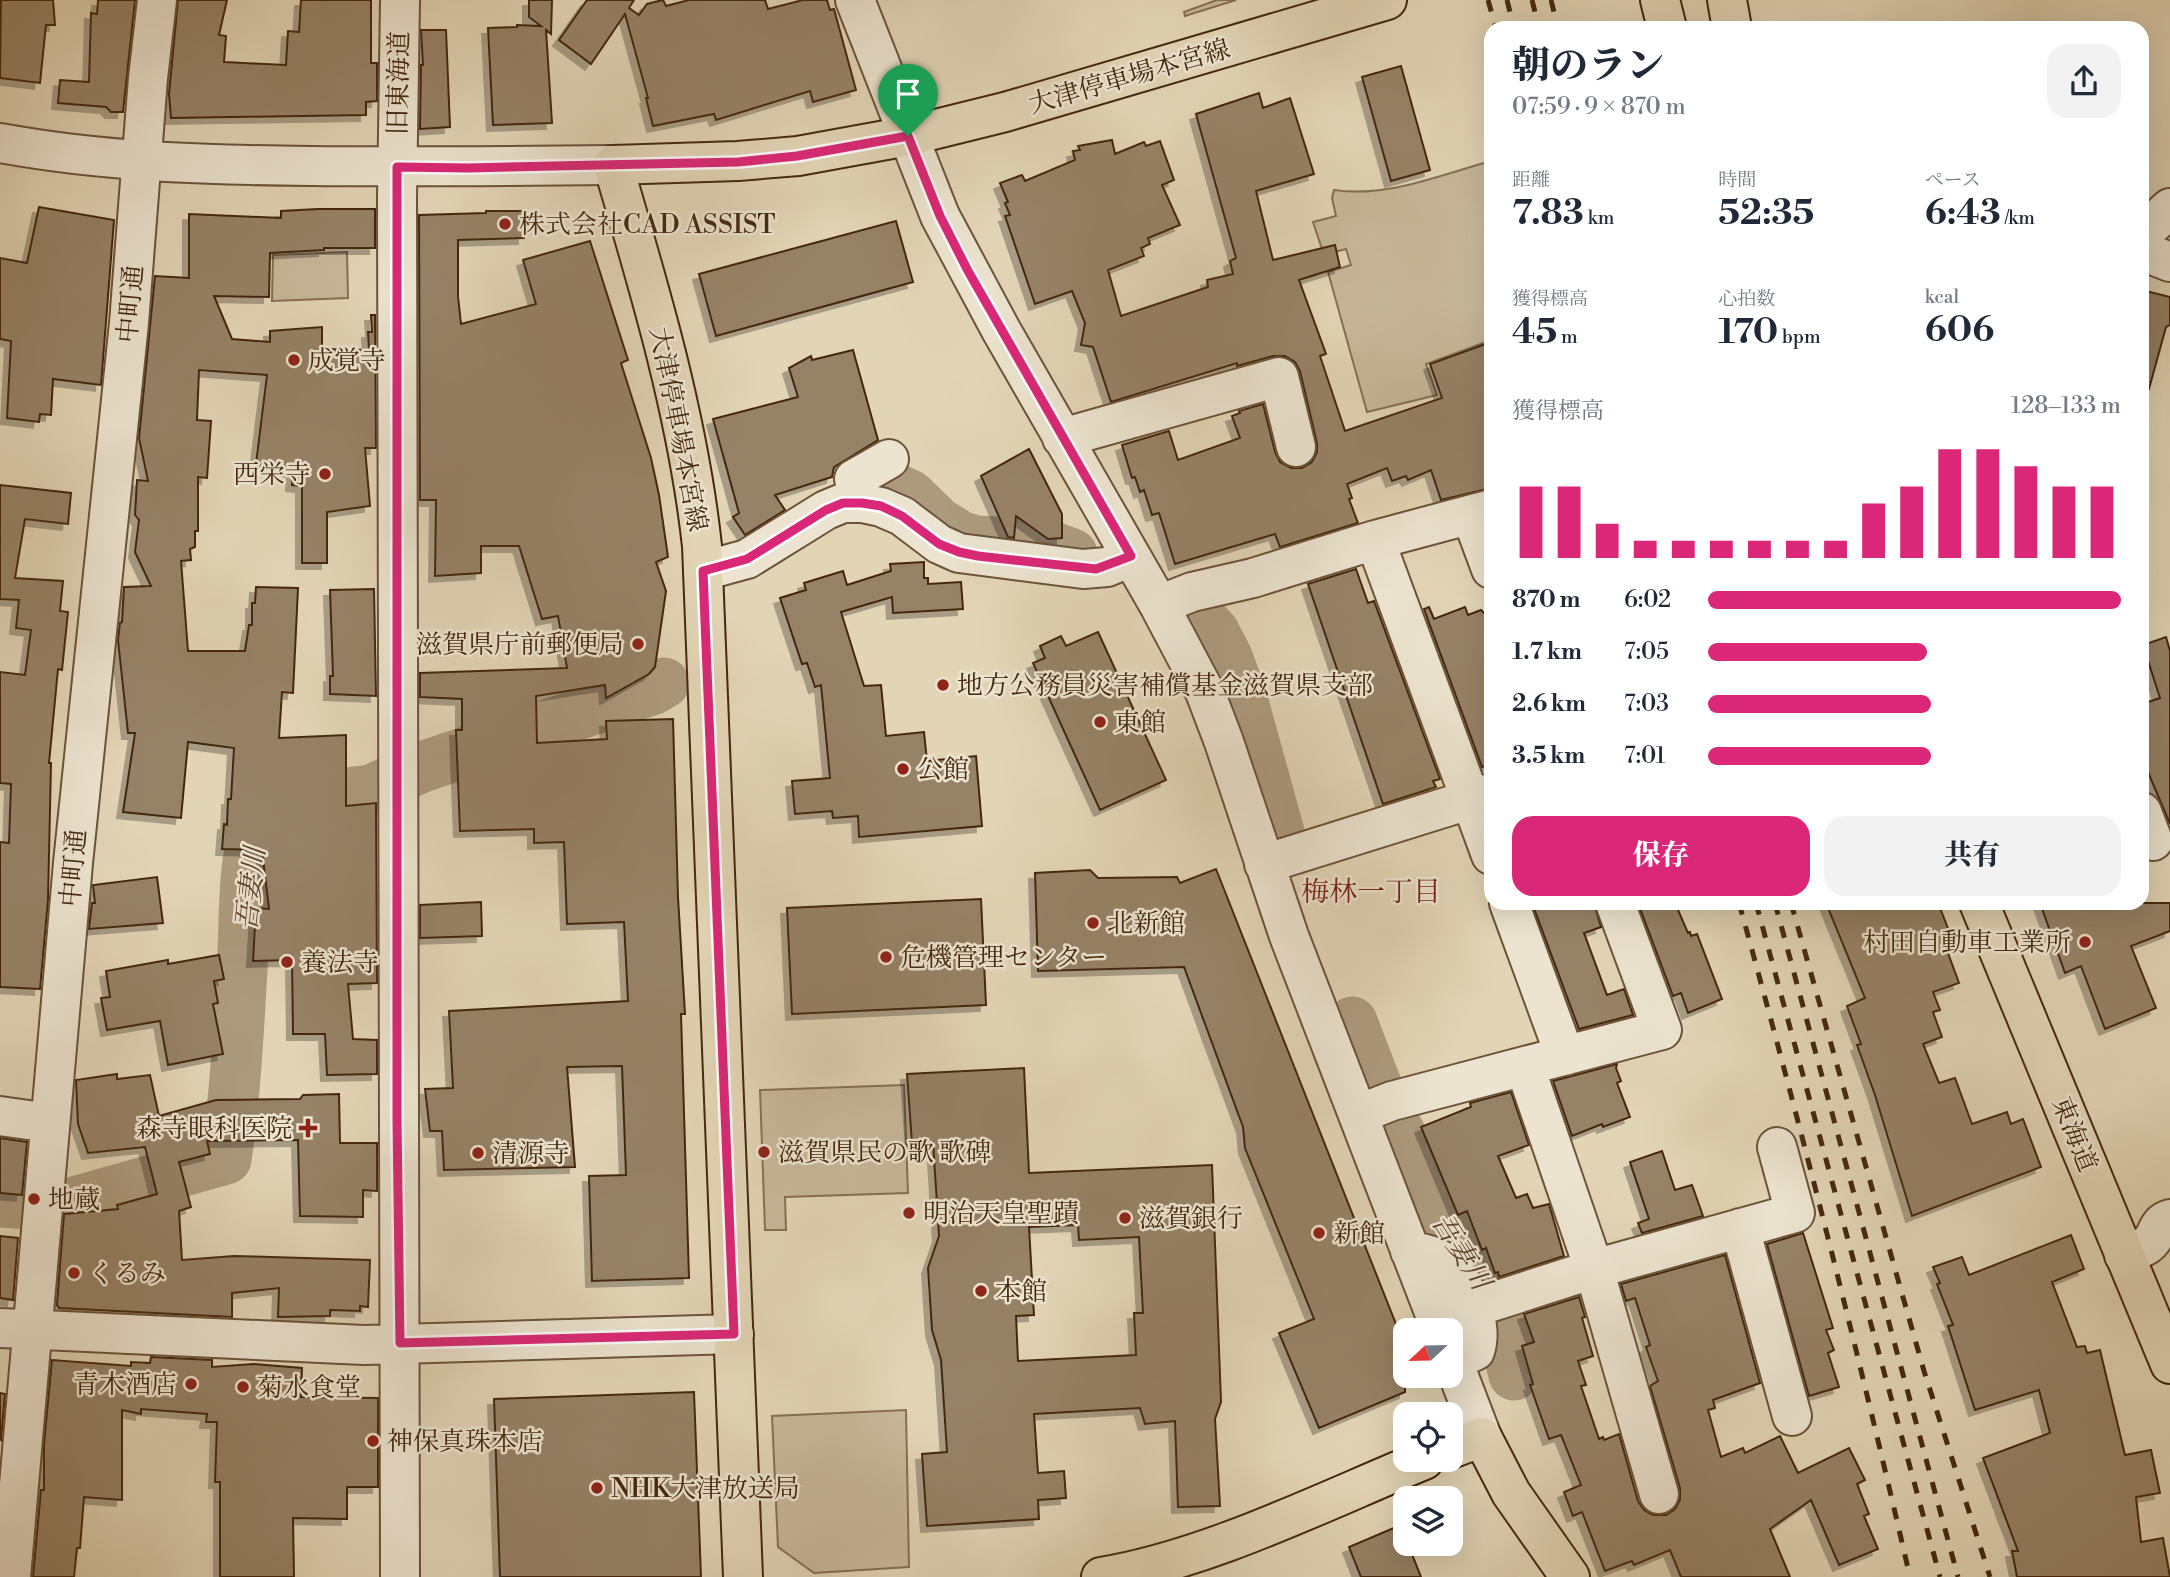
<!DOCTYPE html>
<html lang="ja">
<meta charset="utf-8">
<style>
:root{--surface:#fff;--page:#f2f2f3;--text:#1f2937;--muted:#747a83;--accent:#db2777}
body{margin:0;font-family:"Libre Bodoni","Noto Serif JP",serif;background:var(--page);color:var(--text);height:100vh;display:flex;flex-direction:column;font-size:26px;white-space:nowrap}
*{box-sizing:border-box;margin:0}
p{font-size:23px;color:var(--muted)}
.icon{flex:none;width:38px;height:38px;fill:none;stroke:currentColor;stroke-width:2;stroke-linecap:round;stroke-linejoin:round}
.map{position:relative;flex:1;overflow:hidden}
.side{position:absolute;left:1484px;top:21px;width:665px;height:889px;display:flex;flex-direction:column;background:var(--surface);border-radius:21px;box-shadow:0 7px 28px #0002}
.side>*{flex:none}
.needle{width:46px;rotate:248deg}
.fabs{position:absolute;left:1393px;top:1318px;display:grid;gap:14px}
.fabs a{display:grid;place-items:center;width:70px;height:70px;border-radius:14px;background:var(--surface);box-shadow:0 7px 28px #0002;font-size:35px}
.pin{position:absolute;display:grid;place-items:center;width:60px;height:60px;color:#fff;margin:-72px -30px;border-radius:50% 50% 50% 0;rotate:-45deg;box-shadow:0 0 7px #0007}
.pin .icon{rotate:45deg}
.round{display:grid;place-items:center;flex:none;width:74px;height:74px;border-radius:21px;background:var(--page)}
.summary{display:flex;align-items:center;justify-content:space-between;height:119px;padding:0 28px}
h1{font-size:38px;font-weight:800;line-height:52px}
.figures{display:grid;grid-template-columns:repeat(3,1fr);gap:10px;height:119px;padding:7px 28px}
.figures div{display:grid;align-content:center}
.figures b{font-size:35px;font-weight:800}
.figures small{font-size:19px;font-weight:400}
.figures p{font-size:19px}
.chart{height:196px;padding:14px 28px}
.chart p{display:flex;justify-content:space-between}
.chart svg{width:100%;height:126px;margin-top:7px;stroke:var(--accent);stroke-width:6}
.action{display:flex;gap:14px;margin-top:auto;padding:14px 28px}
.action a{flex:1;height:80px;border-radius:21px;background:var(--accent);color:#fff;font-size:28px;font-weight:800;line-height:80px;text-align:center}
.action a+a{background:var(--page);color:var(--text)}
ul{padding:0 28px;list-style:none;font-size:23px}
li{display:grid;grid-template-columns:112px 84px 1fr;align-items:center;height:52px}
li i{height:18px;border-radius:9px;background:var(--accent)}
.map>svg:first-child{display:block}
.green{fill:#c7b89a;stroke:#867054;stroke-width:2}
.lines{fill:none;stroke-linecap:round;stroke-linejoin:round}
.river{stroke:#ac9a7d;stroke-width:51}
.building{fill:#968266;stroke:#44280f;stroke-width:2;fill-rule:evenodd;filter:url(#shadow)}
.minor-casing{stroke:#6c5339;stroke-width:42}
.major-casing{stroke:#44280f;stroke-width:42}
.highway-casing{stroke:#44280f;stroke-width:42}
.minor{stroke:#ece4d0;stroke-width:38}
.major{stroke:#e2d5b6;stroke-width:38}
.highway{stroke:#e2d5b6;stroke-width:38}
.rail{stroke:#44280f;stroke-width:5;stroke-dasharray:12 12;stroke-linecap:butt}
.route-casing{stroke:#fff;stroke-width:14}
.route{stroke:#db2777;stroke-width:9}
.poi-dot{fill:#8f2418;stroke:#ece4d0;stroke-width:2.5}
.labels{text-anchor:middle;stroke-width:5;stroke-linejoin:round;paint-order:stroke}
.street-label{font-size:26px;fill:#44280f;stroke:#ece4d0}
.poi-label{font-size:26px;fill:#44280f;stroke:#ece4d0;text-anchor:start}
.water-label{font-size:28px;font-style:italic;fill:#5e442a;stroke:#ece4d0}
.neighbourhood-label{font-size:28px;fill:#7a1f14;stroke:#ece4d0}
</style>
<div class="map">
<svg width="2170" height="1577" viewBox="0 0 2170 1577">
<defs>
<filter id="shadow"><feDropShadow dx="-6" dy="6" stdDeviation="0" flood-color="#0004"/></filter>
</defs>
<rect width="100%" height="100%" fill="#e2d5b6"/>
<filter id="stains"><feTurbulence type="fractalNoise" baseFrequency=".00286" numOctaves="4"/><feColorMatrix values="0 0 0 0 .2 0 0 0 0 .09 0 0 0 0 .02 0 0 0 .5 -.17"/></filter>
<radialGradient id="worn" r=".72"><stop offset=".6" stop-color="#630" stop-opacity="0"/><stop offset="1" stop-color="#630" stop-opacity=".3"/></radialGradient>
<path class="green" d="M1217 0H1236L1185 16 1184 12Z
M1491 161V340L1426 364 1437 395 1367 412 1328 272 1351 265 1346 249 1324 255 1313 222 1336 216 1332 198 1334 190C1387 198 1440 175 1491 161Z
M347 252 348 298 272 301 273 255Z
M904 1085 908 1193 785 1197 786 1230H765L760 1090Z
M906 1410 909 1567 814 1573 778 1547 772 1416Z"/>
<g class="lines">
<path class="river" d="M874 488H895L910 495 939 523 960 536 976 541 1045 544 1072 554
M1196 613 1214 632 1227 657 1241 695 1282 843
M1352 1022 1380 1095
M1399 1131 1433 1204 1487 1282 1500 1314 1514 1375
M0 1202 60 1206 226 1159C236 1090 239 1021 243 952 245 905 243 854 261 810L283 800 371 790 422 767 654 689 664 683"/>
</g>
<path class="building" d="M1 0H53L55 25H46L40 83 0 78Z
M98 0H135L123 112H111L106 107 58 103 60 80 89 82 91 13 97 14Z
M178 0H227L219 35 226 36 224 62 286 65 288 31 299 32 301 0H371V63H377V101L366 102V115L171 118 169 94Z
M529 0H552L551 34 546 30 552 123 493 125 488 28 517 27V25L541 26 529 17Z
M587 0H634L629 8 639 15 647 4 663 0 666 6 689 0H765L768 9 803 0H827L830 10 834 9 856 90 813 102 810 91 716 120 714 114 653 126 646 98H648L625 14 591 64 559 40Z
M421 30H446L450 127 420 129 421 65H423Z
M1401 66 1430 170 1391 181 1362 77Z
M1259 93 1263 108 1290 98 1314 174 1256 191 1273 260 1335 245 1340 267 1299 280 1326 354 1320 356 1345 431 1442 398 1430 364 1491 342V488L1441 500 1431 470 1408 480 1406 476 1392 481 1387 468 1347 484 1352 498 1349 499 1358 523 1280 547 1275 534 1175 564 1159 513 1152 515 1144 490 1140 492 1135 477 1132 478 1122 445 1169 431 1178 460 1240 438 1232 416 1240 413 1239 411 1263 404 1275 452 1280 462 1291 468H1302L1312 462 1317 452V443L1300 371 1295 362 1285 356H1273L1237 366V363L1111 402 1093 347 1081 345 1085 323 1072 291 1035 304 1005 216 1010 215 1005 203 1008 202 1000 183 1022 175 1025 181 1075 160 1073 151 1080 150 1078 146 1112 140 1115 154 1144 142 1146 146 1160 141 1174 180 1162 185 1180 225 1148 238 1150 244 1141 248 1144 256 1108 270 1121 316 1208 287 1207 280 1233 274 1230 261 1236 258 1196 114Z
M39 207 114 220 101 385 53 379 51 415 40 414 39 422 7 418 11 341 0 339V258L27 263Z
M318 209H375V248H324V250L270 253 269 297 214 296 232 339 270 342V331L322 327V349L369 350 368 332H372L371 315H375L376 448H365L370 506 327 512V563H302V486L292 485 293 471 256 464 267 375 199 370 197 420 211 421 207 478 198 477V531H195V547L190 549 191 560 181 561 188 651H245L249 625H252V603H255L256 587 298 588 293 693 282 692 279 738 346 735V806L376 803 377 983 348 984 353 1039 377 1040V1074L327 1075 325 1034H293L292 960 253 961 256 908 269 909 262 850 222 849 224 824 227 825 228 799H231L234 748 188 742 181 818 123 812 135 733H128L118 640 120 623 122 622 124 587 151 586 135 552 139 520 135 515 137 480 148 481 139 438 155 276 189 278V214L281 218V211Z
M486 211H523L524 238 458 240V296L461 324 536 304 523 260 590 241 628 360 621 363 651 458 659 495 668 557 656 562 666 591 655 667 649 674 606 698 605 685 536 696 537 743 607 739 606 721 673 719 678 897 685 1014H681L689 1278 592 1281 589 1176 626 1175 622 1066 567 1067 575 1167 444 1170 442 1131H430L425 1089 453 1088 449 1011 628 1001 624 922 567 924 564 842 534 843V829L460 831 456 730H462V699L420 697V673L567 668 558 616 542 619 519 546H481V573L435 576 436 500H420L419 215 486 213Z
M896 221 913 282 716 336 699 274Z
M2142 290 2170 297V325L2166 327 2149 389 2142 388Z
M853 350 878 440 834 467 832 477 775 495 785 510 745 535 733 517 739 513 713 419 798 397 789 368 811 356 812 360Z
M1029 449 1062 514V538L1048 539 1016 516 1014 538 1008 537 981 476Z
M0 485 71 493 68 524 25 519 15 578 63 581 60 611 68 612 62 670 58 669 49 763H51L48 900 40 989 0 987V842L9 843 11 784 0 783V672L25 675 31 630 16 628 19 600 0 599Z
M924 562V578H928V584L961 582 963 609 893 613 892 597 841 612 864 686 881 685 886 736 924 732 927 761 976 756 982 826 859 837 858 816 833 818 832 811 795 814 792 781 830 778 821 685 815 687 807 663 802 664 780 598 806 590 804 583 843 571 847 585 891 571 890 564Z
M1356 569 1368 603 1374 601 1440 779 1433 781 1436 787 1383 804 1308 584Z
M374 589 376 696 330 694V676H333L330 590Z
M1429 607 1434 619 1465 607 1468 615 1481 610 1484 613 1491 610V764L1482 767 1424 609Z
M1098 632 1166 780 1100 810 1033 663 1045 658 1040 646 1061 636 1066 646Z
M2166 637 2170 651V824L2142 758V744L2148 742 2142 724V704L2160 698 2143 645Z
M1216 869 1405 1347V1392L1319 1428 1279 1333 1314 1319 1245 1148 1243 1127 1184 967 1038 971 1035 873 1090 870 1098 878 1177 877 1180 883Z
M157 877 163 923 89 929 92 903H95L93 885Z
M981 899 986 1005 792 1014 787 908Z
M481 902 482 936 420 938V905Z
M1532 903H1594L1601 927 1584 933 1607 995 1624 989 1633 1015 1579 1029Z
M1638 903H1675L1688 933 1690 932 1691 936 1697 934 1722 999 1688 1013 1681 993 1673 996Z
M1826 903H1938L1949 931 1941 934 1959 983 1933 992 1940 1010 1933 1012 1942 1037 1923 1044 1939 1083 1955 1078 1972 1124 2007 1112 2011 1124 2023 1119 2041 1167 1912 1216 1875 1095 1857 1045 1861 1044 1847 1006 1865 998Z
M2040 903H2170V931L2131 946 2156 1008 2105 1029 2081 966 2065 973Z
M219 955 224 979 214 981 218 1003 213 1004 223 1054 168 1065 160 1021 107 1030 101 998 110 997 106 971 168 960V964Z
M1617 1064 1616 1068 1621 1081 1617 1083 1630 1117 1603 1127 1602 1124 1572 1136 1553 1081Z
M1024 1068 1029 1173 1212 1165 1221 1402 1215 1419 1220 1506 1178 1507 1175 1421 1145 1424 1140 1408 1034 1414 1038 1473 1064 1471 1066 1498 1038 1500 1039 1519 927 1526 922 1454 947 1452 941 1360 932 1330 928 1268 939 1236 933 1142 912 1143 907 1074ZM1078 1225 1079 1240 1139 1237 1143 1313H1134L1136 1355 1018 1361 1016 1316 1034 1315 1029 1227Z
M117 1074V1079L150 1075 159 1116 216 1100 300 1099 303 1095 339 1094 340 1143H377V1191L363 1190V1217L300 1216 298 1140 207 1141 210 1154 179 1162 191 1207 179 1211 182 1260 234 1256 370 1260 368 1307 360 1306V1311L330 1310V1316L278 1317 279 1288 232 1293V1317L59 1308 57 1305 64 1214 118 1209 117 1205 157 1194 145 1147 88 1153 78 1124 76 1080Z
M1511 1092 1529 1145 1498 1156 1516 1198 1527 1194 1533 1208 1549 1204 1564 1256 1499 1277 1498 1272 1495 1273 1486 1248 1482 1250 1467 1211 1458 1215 1421 1127 1471 1107 1470 1103Z
M0 1138 27 1142 22 1195 0 1193Z
M1662 1151 1675 1190 1692 1185 1703 1216 1642 1233 1638 1223 1649 1219 1630 1162Z
M1803 1233 1833 1328 1826 1330 1834 1350 1828 1353 1839 1387 1809 1396 1767 1244Z
M2071 1235 2084 1269 2052 1282 2077 1347 2085 1346 2087 1353 2100 1350 2125 1455 2151 1450 2160 1493 2136 1497 2141 1542 2163 1538 2170 1577H2017L2012 1551H2018L1983 1458 2050 1433 2039 1390 1975 1410 1948 1326 1953 1325 1937 1284 1940 1283 1933 1267 1962 1257 1969 1275Z
M0 1236 18 1238 13 1300 0 1298Z
M1725 1255 1760 1383 1713 1400 1715 1408 1708 1410 1721 1457 1743 1448 1745 1453 1780 1436 1798 1473 1849 1448 1865 1480 1857 1484 1869 1514 1864 1516 1878 1549 1839 1565 1811 1500 1770 1529 1790 1577H1681L1670 1550 1634 1565 1632 1561 1605 1571 1582 1512 1573 1516 1564 1492 1581 1485 1561 1435 1549 1439 1530 1385 1533 1384 1522 1346 1534 1342 1524 1314 1579 1297 1585 1317 1582 1318 1593 1356 1578 1361 1586 1385 1581 1386 1599 1439 1603 1437 1604 1440 1619 1434 1638 1501 1644 1510 1653 1515H1666L1675 1509 1680 1500V1488L1650 1386 1658 1381 1646 1347 1650 1345 1635 1298 1626 1301 1621 1284Z
M151 1357 212 1360V1367L254 1364 302 1368 301 1397 378 1398V1487H347V1519L293 1518 294 1577H220V1482H215L217 1422H206L207 1414 141 1409V1414L122 1410V1500L84 1497 80 1548H77L74 1577H33L41 1490H44V1444L52 1360 131 1366V1362L150 1363Z
M694 1392 701 1577H500L494 1399Z
M0 1393 5 1394 1 1440 0 1439Z
M1401 1525 1405 1544H1408L1421 1577H1361L1349 1547Z"/>
<g class="lines">
<defs>
<path id="minor" d="M400 0 397 199 400 1577
M855 0 940 216 1001 330 1159 605 1205 692 1224 742 1289 936 1441 1330
M0 143C103 162 207 165 311 166 412 167 513 166 613 165
M2142 234 2170 208
M2142 251 2170 262
M1062 438 1279 377 1296 447
M862 503 854 479 889 459
M1471 515 1491 569
M1375 540 1491 855
M703 571 747 559 826 510 843 503H862L881 507 902 516 939 544 959 553 1083 569 1107 567 1131 557
M1159 605 1192 592 1253 578 1375 540 1491 509
M2142 812 2153 841
M1264 864 1491 793
M1509 903 1565 1056
M1525 1067 1594 1269 1659 1494
M1359 1114 1392 1101 1662 1030 1615 903
M0 1116 50 1123
M1740 1228 1792 1416
M1410 1251C1452 1256 1457 1272 1473 1308L1594 1269 1795 1213 1777 1147
M2124 1255C2132 1251 2141 1249 2147 1245 2159 1237 2155 1223 2170 1219
M0 1328 364 1345 734 1334
M1451 1356 1482 1437
M1453 1361 1475 1351C1480 1336 1477 1323 1473 1308
M11 1577 73 863 129 323 148 78 157 0"/>
<path id="major" d="M1660 0 1667 28
M1451 1449 1482 1437 1511 1493 1570 1577
M743 1577 702 546C688 417 650 290 613 165L738 161 798 156 908 136 1005 112 1387 0
M1101 1577C1209 1559 1322 1502 1424 1460"/>
<path id="highway" d="M1727 0 1732 28
M1979 903 2170 1364"/>
</defs>
<use href="#minor" class="minor-casing"/>
<use href="#major" class="major-casing"/>
<use href="#highway" class="highway-casing"/>
<use href="#minor" class="minor"/>
<use href="#major" class="major"/>
<use href="#highway" class="highway"/>
<path class="rail" d="M1488 0 1496 28
M1507 0 1514 28
M1532 0 1539 28
M1551 0 1558 28
M1739 903C1801 1126 1858 1351 1910 1577
M1756 903 1940 1577
M1775 903 1958 1577
M1791 903 1924 1371 1990 1577"/>
</g>
<g class="lines">
<defs>
<path id="route" d="M908 136 940 216 968 271 1131 556 1096 569 978 556 959 552 939 544 902 516 881 506 862 503H843L826 510 747 559 703 571 734 1334 400 1343 397 1120V167L468 168 738 162 797 156Z"/>
</defs>
<use href="#route" class="route-casing"/>
<use href="#route" class="route"/>
</g>
<g class="poi-dot">
<circle cx="505" cy="224" r="7"/>
<circle cx="294" cy="360" r="7"/>
<circle cx="325" cy="474" r="7"/>
<circle cx="638" cy="644" r="7"/>
<circle cx="943" cy="685" r="7"/>
<circle cx="1100" cy="722" r="7"/>
<circle cx="903" cy="769" r="7"/>
<circle cx="1093" cy="923" r="7"/>
<circle cx="2085" cy="942" r="7"/>
<circle cx="886" cy="957" r="7"/>
<circle cx="287" cy="962" r="7"/>
<path d="M304.5 1117.5h7v7h7v7h-7v7h-7v-7h-7v-7h7z"/>
<circle cx="764" cy="1152" r="7"/>
<circle cx="478" cy="1153" r="7"/>
<circle cx="34" cy="1199" r="7"/>
<circle cx="909" cy="1213" r="7"/>
<circle cx="1125" cy="1218" r="7"/>
<circle cx="1319" cy="1233" r="7"/>
<circle cx="74" cy="1273" r="7"/>
<circle cx="981" cy="1291" r="7"/>
<circle cx="191" cy="1384" r="7"/>
<circle cx="243" cy="1387" r="7"/>
<circle cx="373" cy="1441" r="7"/>
<circle cx="597" cy="1488" r="7"/>
</g>
<g class="labels">
<g class="street-label">
<text transform="translate(1129 76) rotate(-16)" y="9">大津停車場本宮線</text>
<text transform="translate(398 83) rotate(-89)" y="9">旧東海道</text>
<text transform="translate(130 304) rotate(-85)" y="9">中町通</text>
<text transform="translate(679 429) rotate(79)" y="9">大津停車場本宮線</text>
<text transform="translate(73 868) rotate(-85)" y="9">中町通</text>
<text transform="translate(2075 1134) rotate(68)" y="9">東海道</text>
</g>
<g class="poi-label">
<text x="519" y="233">株式会社CAD ASSIST</text>
<text x="308" y="369">成覚寺</text>
<text x="311" y="483" text-anchor="end">西栄寺</text>
<text x="624" y="653" text-anchor="end">滋賀県庁前郵便局</text>
<text x="957" y="694">地方公務員災害補償基金滋賀県支部</text>
<text x="1114" y="731">東館</text>
<text x="917" y="778">公館</text>
<text x="1107" y="932">北新館</text>
<text x="2071" y="951" text-anchor="end">村田自動車工業所</text>
<text x="900" y="966">危機管理センター</text>
<text x="301" y="971">養法寺</text>
<text x="292" y="1137" text-anchor="end">森寺眼科医院</text>
<text x="778" y="1161">滋賀県民の歌 歌碑</text>
<text x="492" y="1162">清源寺</text>
<text x="48" y="1208">地蔵</text>
<text x="923" y="1222">明治天皇聖蹟</text>
<text x="1139" y="1227">滋賀銀行</text>
<text x="1333" y="1242">新館</text>
<text x="88" y="1282">くるみ</text>
<text x="995" y="1300">本館</text>
<text x="177" y="1393" text-anchor="end">青木酒店</text>
<text x="257" y="1396">菊水食堂</text>
<text x="387" y="1450">神保真珠本店</text>
<text x="611" y="1497">NHK大津放送局</text>
</g>
<g class="water-label">
<text transform="translate(250 889) rotate(-84)" y="10">吾妻川</text>
<text transform="translate(1462 1251) rotate(58)" y="10">吾妻川</text>
</g>
<g class="neighbourhood-label">
<text x="1371" y="901">梅林一丁目</text>
</g>
</g>
<rect width="100%" height="100%" filter="url(#stains)"/>
<rect width="100%" height="100%" fill="url(#worn)"/>
</svg>
<div class="fabs">
<a><svg class="needle" viewBox="-14 -14 28 28"><path d="M0-13l5 13h-10z" fill="#e53935"/><path d="M0 13l5-13h-10z" fill="#747a83"/></svg></a>
<a><svg class="icon" aria-label="locate" viewBox="0 0 24 24"><circle cx="12" cy="12" r="6"/><path d="M12 2v4M12 18v4M2 12h4M18 12h4"/></svg></a>
<a><svg class="icon" aria-label="layers" viewBox="0 0 24 24"><path d="M12 4l9 5-9 5-9-5zM3 14l9 5 9-5"/></svg></a>
</div>
<div class="pin" style="left:908px;top:136px;background:#1e9e55"><svg class="icon" aria-label="arrive" viewBox="0 0 24 24"><path d="M6 21V4h12l-3 4 3 4H6"/></svg></div>
<section class="side">
<div class="summary"><div><h1>朝のラン</h1><p>07:59 · 9 × 870 m</p></div><a class="round"><svg class="icon" aria-label="share" viewBox="0 0 24 24"><path d="M12 15V3M7 8l5-5 5 5M5 13v7h14v-7"/></svg></a></div>
<div class="figures">
<div><p>距離</p><b>7.83<small> km</small></b></div>
<div><p>時間</p><b>52:35</b></div>
<div><p>ペース</p><b>6:43<small> /km</small></b></div>
</div>
<div class="figures">
<div><p>獲得標高</p><b>45<small> m</small></b></div>
<div><p>心拍数</p><b>170<small> bpm</small></b></div>
<div><p>kcal</p><b>606</b></div>
</div>
<div class="chart"><p><span>獲得標高</span>128–133 m</p>
<svg viewBox="0 0 160 44" preserveAspectRatio="none"><path d="M5 44V19M15 44V19M25 44V32M35 44V38M45 44V38M55 44V38M65 44V38M75 44V38M85 44V38M95 44V25M105 44V19M115 44V6M125 44V6M135 44V12M145 44V19M155 44V19"/></svg>
</div>
<ul>
<li><b>870 m</b>6:02<i style="width:100%"></i></li>
<li><b>1.7 km</b>7:05<i style="width:53%"></i></li>
<li><b>2.6 km</b>7:03<i style="width:54%"></i></li>
<li><b>3.5 km</b>7:01<i style="width:54%"></i></li>
</ul>
<div class="action"><a>保存</a><a>共有</a></div>
</section>
</div>
